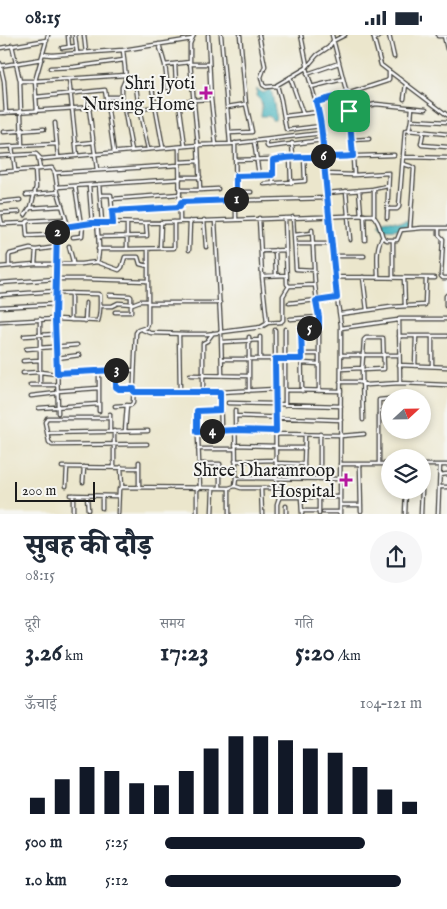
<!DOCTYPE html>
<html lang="hi">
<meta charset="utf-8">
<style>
:root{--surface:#fff;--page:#f6f6f7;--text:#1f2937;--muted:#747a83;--accent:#111827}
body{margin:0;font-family:"IM FELL English","Noto Serif Devanagari",serif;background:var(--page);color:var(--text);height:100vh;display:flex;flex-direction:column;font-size:19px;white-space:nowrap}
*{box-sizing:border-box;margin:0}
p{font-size:16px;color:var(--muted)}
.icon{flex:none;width:28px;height:28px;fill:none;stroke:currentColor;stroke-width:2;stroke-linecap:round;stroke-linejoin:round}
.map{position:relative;height:479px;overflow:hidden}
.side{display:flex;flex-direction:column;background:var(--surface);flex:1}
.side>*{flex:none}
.needle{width:32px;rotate:68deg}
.buttons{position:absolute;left:381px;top:354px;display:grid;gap:10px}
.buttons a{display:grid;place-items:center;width:50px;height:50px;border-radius:50%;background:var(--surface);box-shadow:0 2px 8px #0003;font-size:25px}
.scale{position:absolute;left:15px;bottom:12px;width:80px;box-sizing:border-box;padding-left:5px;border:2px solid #1c1c1c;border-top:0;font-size:14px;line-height:18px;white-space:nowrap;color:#1c1c1c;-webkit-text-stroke:4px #f6f6f2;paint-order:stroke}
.pin{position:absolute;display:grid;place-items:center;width:42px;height:42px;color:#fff;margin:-21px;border-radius:10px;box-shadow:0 2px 8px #0006}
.km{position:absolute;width:25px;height:25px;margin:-12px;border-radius:50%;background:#222;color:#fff;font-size:14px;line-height:25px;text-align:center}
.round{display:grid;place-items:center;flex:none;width:52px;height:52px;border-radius:26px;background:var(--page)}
.summary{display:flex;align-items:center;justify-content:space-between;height:85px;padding:0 25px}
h1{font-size:28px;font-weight:800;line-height:38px}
.metrics{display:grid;grid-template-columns:repeat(3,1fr);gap:8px;height:85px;padding:5px 25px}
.metrics div{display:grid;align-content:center}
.metrics b{font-size:25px;font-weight:800}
.metrics small{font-size:14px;font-weight:400}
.metrics p{font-size:14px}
.chart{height:140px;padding:10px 25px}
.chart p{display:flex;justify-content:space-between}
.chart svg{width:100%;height:90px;margin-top:5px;stroke:var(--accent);stroke-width:6}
ul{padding:0 25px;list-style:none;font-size:16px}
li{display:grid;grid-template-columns:80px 60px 1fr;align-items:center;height:38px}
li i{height:12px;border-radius:6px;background:var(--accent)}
.status{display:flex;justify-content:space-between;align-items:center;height:35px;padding:0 25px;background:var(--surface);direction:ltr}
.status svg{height:14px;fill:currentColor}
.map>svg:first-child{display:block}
.water{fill:#43b3bd;stroke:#30686c}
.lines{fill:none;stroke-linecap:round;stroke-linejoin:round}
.street-casing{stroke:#3b3a36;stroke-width:5}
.street{stroke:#fff;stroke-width:2.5}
.route-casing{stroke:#fff;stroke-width:10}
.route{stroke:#1a73e8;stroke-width:6}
.poi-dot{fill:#b5179e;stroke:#f6f6f2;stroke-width:2}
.labels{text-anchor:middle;stroke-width:4;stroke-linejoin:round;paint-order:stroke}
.poi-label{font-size:18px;fill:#1c1c1c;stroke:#f6f6f2;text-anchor:end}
</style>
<div class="status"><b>08:15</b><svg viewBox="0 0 49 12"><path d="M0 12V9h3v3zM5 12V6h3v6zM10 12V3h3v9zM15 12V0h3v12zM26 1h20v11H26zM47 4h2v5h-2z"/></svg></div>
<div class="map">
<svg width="447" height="479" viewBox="0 0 447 479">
<rect width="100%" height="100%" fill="#f6f6f2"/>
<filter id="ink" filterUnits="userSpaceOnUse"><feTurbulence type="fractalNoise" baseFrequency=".02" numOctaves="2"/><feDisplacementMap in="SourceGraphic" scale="10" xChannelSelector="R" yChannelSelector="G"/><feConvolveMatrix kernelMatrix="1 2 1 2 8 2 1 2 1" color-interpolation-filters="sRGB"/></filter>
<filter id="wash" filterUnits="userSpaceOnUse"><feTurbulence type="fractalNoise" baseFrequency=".0096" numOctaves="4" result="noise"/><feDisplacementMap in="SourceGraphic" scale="20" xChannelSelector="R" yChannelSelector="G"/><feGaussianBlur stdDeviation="1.12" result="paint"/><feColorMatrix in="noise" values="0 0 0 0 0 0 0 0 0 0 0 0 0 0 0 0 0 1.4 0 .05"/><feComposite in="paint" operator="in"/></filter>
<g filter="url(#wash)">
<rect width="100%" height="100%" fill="#ebe6cc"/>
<path class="water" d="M257 54 263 58 271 54 276 80 275 85H272L269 81H261L262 73 261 66 256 61Z
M387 185 401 187 409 185 410 188 409 190C401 195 392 195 383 194L380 191V187Z"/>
</g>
<g filter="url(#ink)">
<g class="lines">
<defs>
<path id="street" d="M68 0 69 12
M75 0 77 18
M84 0 86 18
M208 0 211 64 216 110
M221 0 230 108
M259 0 265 31 261 42 263 50 266 52 277 51
M301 0 307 30
M332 0 347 59 352 105 354 140
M373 0 381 30 447 80
M389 0 394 22
M438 1H447
M444 1 447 14
M375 4 381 0
M159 9 165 30 168 53
M12 10 20 46 22 111
M0 13 47 5
M62 13 76 11
M123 15 126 43 122 52V62L132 116
M43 19 52 20 123 15 192 4
M0 28 4 46 6 78
M191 29H209
M165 30 190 27
M0 31 42 24
M50 33 74 32 124 25
M306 33 277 50 281 65 286 94 288 95 321 91
M307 39 339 28
M290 42 303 79
M69 44 77 121
M135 44 139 74 148 114
M20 46H35L48 0
M151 48 163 113
M176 48 192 47
M168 49 176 48 175 29
M311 52 343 44
M36 62 105 55 114 117
M107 62H122
M404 64 406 49
M179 67 185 111
M316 67 347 59 387 46 389 44V36
M156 70 194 65 211 64
M227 72 246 69
M89 73 97 135
M349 75 376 69 426 74
M37 76 35 46 126 40
M125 76 156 72
M0 78 108 71
M285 81 319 77
M411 85 447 87
M55 88 58 122
M409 96 411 85 412 73
M3 97 44 94
M229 98 252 97 246 69 240 0
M423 98 421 109 422 110 447 112
M266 105 267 111 268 112 323 105
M352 105 369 104
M254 106 259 140
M235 108 236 184
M292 108 293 122
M76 109 94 107
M12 111 15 135
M0 112 57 109
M179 113 180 186
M0 121 36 119 41 124 198 110 230 109 322 98
M38 122 40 134
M290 122 291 148
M404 122 447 123
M235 125 273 124V149
M273 125 290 122H324L394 120
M179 127 199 126
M403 129 410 131 414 133 410 194
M0 137 52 133 55 138 58 157 68 191
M55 138 179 130
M325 139 354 140 389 138 387 183
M235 141 273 139
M180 142H200
M99 149 102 187
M264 149 305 146 304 122
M89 150 92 188
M75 151 81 190
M57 152 180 144
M373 154 388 151
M180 155H199L200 154 198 110 190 27V9L192 4 194 0
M200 155 218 154
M359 155 361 180
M346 156 350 205
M236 157H251
M327 158 374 154V180
M26 160 58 157
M100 160H111L113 187
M112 164 180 159
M0 167 20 165
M181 167 328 163
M31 172 36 152 35 134
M387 174H397L399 172 405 96 407 95 447 99
M112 176 181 172
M0 178 19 177
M0 180 2 189 26 188
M25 180 29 174 30 173 62 171
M364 180 365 205
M293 182 296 234 314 235
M259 183 262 241 267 288 281 287 283 285V261L289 251
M285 183 287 249 289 251 315 250
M204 185 206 212
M215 186 221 298 222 341
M127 188V214L174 213V187
M439 193V200L443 204 441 241 443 243H447
M312 195 315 250 319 282V356
M294 200 312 198
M73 202 82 201 83 189
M98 202 147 201 146 188
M57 203H52L50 200 27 201 26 188 28 186 66 184
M393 205V243
M295 209H332
M69 211C70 218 73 223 73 229
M160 213 161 187
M98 214H127
M189 215 190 186
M275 215 276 240
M261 216 286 215
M333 221H364
M97 227 119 235 122 232 125 222H138L140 229 148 231
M35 229 36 215 57 212
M9 231V221L10 219 30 214 36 215
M0 232 35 229H81L97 227C101 216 98 200 97 187
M262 241 287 240
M335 242 435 243
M363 242 367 275
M378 242C378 231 375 210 383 202
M404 243 405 271
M0 248 56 244H85L148 246
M0 260 56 256
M109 260 130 261 131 262V277H115
M148 268H220
M289 268 337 263
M100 271H112L118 268 132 269 140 266H148
M446 271V261L447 260
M0 272 56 269
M340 279 391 272 425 270 426 243
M40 284V350
M56 284 98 286C101 278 100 269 100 260L98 259 56 258
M290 284 319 282
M71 285V258
M85 286 86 268
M0 287 55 284
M301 290 302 356
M341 293 398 285
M285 294V370
M301 294 319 292
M143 295 151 298 187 299H207L261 292 268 288
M275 295 276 444 279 464
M179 299 180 357
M24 301 56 299
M399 301H447
M432 301V331
M260 302V324
M222 307 260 305
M26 314 77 310
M302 319H319
M341 320H399
M57 323 80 320
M222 324H302
M23 326 40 325
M302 328 319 329
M399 330 447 332
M415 331 416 301
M341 334 362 333
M116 335 117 353 134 354
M362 335 384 334 383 303H366L364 305 362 335 363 385
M23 338 40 337 57 339 99 336 134 335
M190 340 249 341
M340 347H359L367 350 400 348 447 350
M400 348 399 284H447
M30 350H57
M285 355 341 356
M58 356 99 353
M249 356V302
M134 357H220L275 354
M203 357V308L207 306 213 298
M220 357 221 392 222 395H276
M31 361 57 358
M228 368 276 369 341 371
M115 371 131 370 133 368 136 298 138 295 147 292 148 289V214
M39 373 99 369
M235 375 236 443
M99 376V336
M58 378 57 323 55 284 58 193 97 187 146 188 372 180C379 185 380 195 383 203L387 205H397L401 195 422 193H447
M110 379V396
M235 381 341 385
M110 383H47L45 387 49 407 52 410 147 409
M125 396 127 370
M197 397 222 395
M47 398 148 396
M276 399 341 400
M320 399V444
M341 401 364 399
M235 410 276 411
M276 413H305
M198 414H235
M235 426 276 425
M139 427V452
M276 428 304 429
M199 429H220V453
M340 429H390
M360 429 361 476
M379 429V365L389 364
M422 430H447
M62 432 139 433
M114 432V396
M121 432 122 452
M440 440 447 439
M305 444 304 429 305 399
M83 447 84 432
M66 451 67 432
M235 451 241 453H277
M422 452 424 430
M439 452H447
M200 453 197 377 199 376 220 375
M261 453 262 479
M70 460 118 461
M87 461 88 475
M102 461V473
M301 462 302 479
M319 462V479
M340 470H361
M286 471V479
M302 476H319
M323 477H339
M73 479V460
M118 479 119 454 122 452 229 453 235 451 236 443 340 444
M197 479V452
M212 479 213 453
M229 479V453
M277 479V469L279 463 281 462H340
M340 479 341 290 337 263 325 139 322 98 319 77 306 33 317 20 329 12 333 6 345 0
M405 479 406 455
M421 479 422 455
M438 479 440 430"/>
</defs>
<use href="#street" class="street-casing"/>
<use href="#street" class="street"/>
</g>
</g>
<g class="lines" filter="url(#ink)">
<defs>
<path id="route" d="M349 76 353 121C342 122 332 122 321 122 305 122 288 121 273 125V140L236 141V165L181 167 180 172 112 176 113 188H92L57 193 55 284 57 338 116 335V352L119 354H134V357H220V375L197 376V397L235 395 276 396 275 324H302L301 294 319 292V282L316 266 337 263 325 139C323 115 323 91 316 67L347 59 349 76"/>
</defs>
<use href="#route" class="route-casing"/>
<use href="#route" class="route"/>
</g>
<g class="poi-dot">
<path d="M203.5 50.5h5v5h5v5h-5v5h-5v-5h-5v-5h5z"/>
<path d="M343.5 437.5h5v5h5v5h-5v5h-5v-5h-5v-5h5z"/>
</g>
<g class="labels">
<g class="poi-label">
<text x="195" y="54">Shri Jyoti<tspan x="195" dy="21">Nursing Home</tspan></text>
<text x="335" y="441">Shree Dharamroop<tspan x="335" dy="21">Hospital</tspan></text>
</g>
</g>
</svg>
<div class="buttons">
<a><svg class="needle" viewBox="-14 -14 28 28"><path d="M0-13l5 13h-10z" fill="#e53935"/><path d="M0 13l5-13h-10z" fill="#747a83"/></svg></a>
<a><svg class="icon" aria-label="layers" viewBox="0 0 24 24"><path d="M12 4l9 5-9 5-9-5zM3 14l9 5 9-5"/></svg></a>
</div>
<div class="scale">200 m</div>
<div class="pin" style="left:349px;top:76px;background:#1e9e55"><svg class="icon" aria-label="arrive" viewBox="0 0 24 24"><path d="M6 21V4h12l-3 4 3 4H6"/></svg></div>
<b class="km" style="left:236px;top:164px">1</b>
<b class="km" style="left:57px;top:197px">2</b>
<b class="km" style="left:116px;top:335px">3</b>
<b class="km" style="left:212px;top:396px">4</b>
<b class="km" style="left:309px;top:293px">5</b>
<b class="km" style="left:323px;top:121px">6</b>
</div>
<section class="side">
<div class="summary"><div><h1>सुबह की दौड़</h1><p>08:15</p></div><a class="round"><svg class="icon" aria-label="share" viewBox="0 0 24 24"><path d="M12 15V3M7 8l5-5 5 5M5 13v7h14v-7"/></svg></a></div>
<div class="metrics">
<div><p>दूरी</p><b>3.26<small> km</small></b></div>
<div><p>समय</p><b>17:23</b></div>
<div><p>गति</p><b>5:20<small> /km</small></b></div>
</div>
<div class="chart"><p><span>ऊँचाई</span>104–121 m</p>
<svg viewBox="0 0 160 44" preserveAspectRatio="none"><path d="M5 44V36M15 44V27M25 44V21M35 44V23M45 44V29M55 44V30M65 44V23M75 44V12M85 44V6M95 44V6M105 44V8M115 44V12M125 44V14M135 44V21M145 44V32M155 44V38"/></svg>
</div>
<ul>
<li><b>500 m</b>5:25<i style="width:78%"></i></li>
<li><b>1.0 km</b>5:12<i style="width:92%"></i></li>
</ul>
</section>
